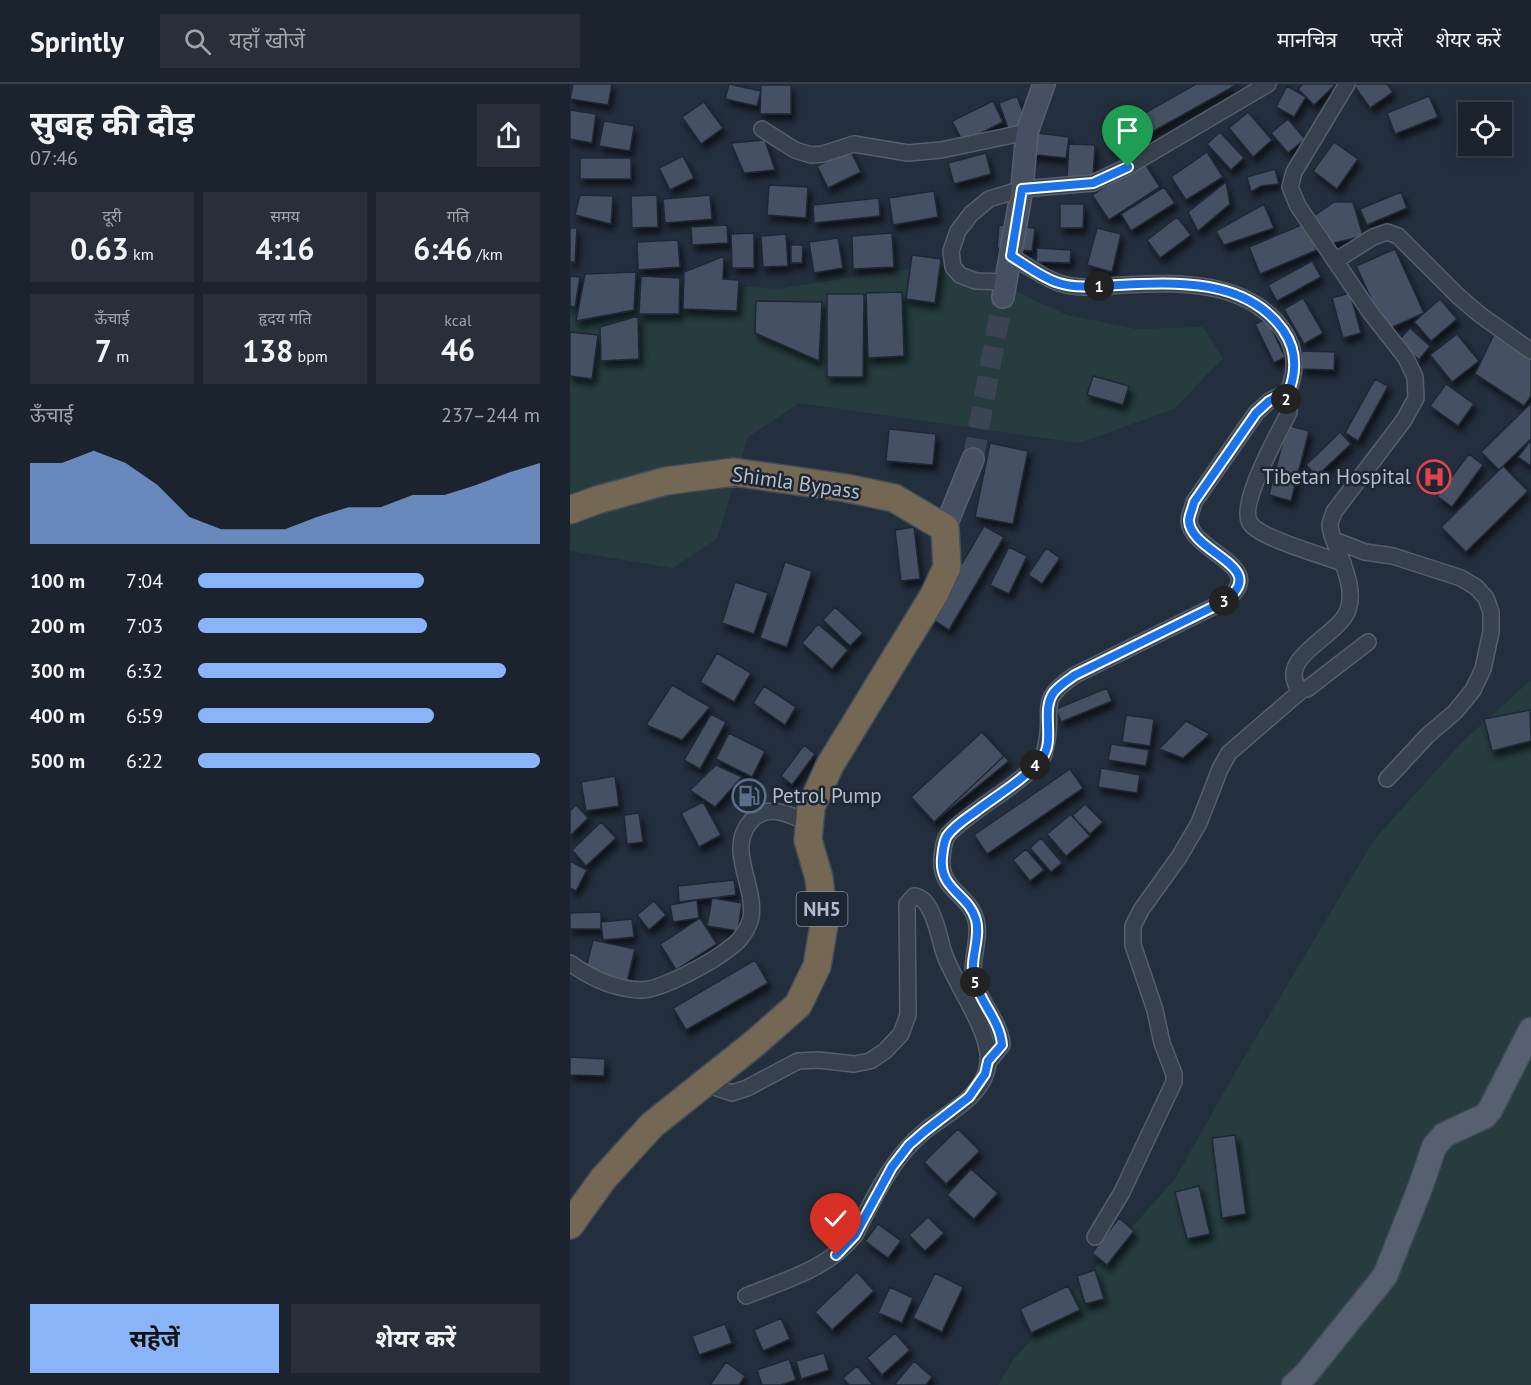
<!DOCTYPE html>
<html lang="hi">
<meta charset="utf-8">
<style>
:root{--surface:#1b232e;--page:#282f3a;--text:#f1f3f6;--muted:#a0a4aa;--line:#39404a;--accent:#8ab4f8}
body{margin:0;font-family:"PT Sans","Noto Sans Devanagari",sans-serif;background:var(--page);color:var(--text);height:100vh;display:flex;flex-direction:column;font-size:22px;white-space:nowrap}
*{box-sizing:border-box;margin:0}
p{font-size:20px;color:var(--muted)}
.icon{flex:none;width:33px;height:33px;fill:none;stroke:currentColor;stroke-width:2;stroke-linecap:round;stroke-linejoin:round}
.map{position:relative;flex:1;overflow:hidden}
.details{display:flex;flex-direction:column;background:var(--surface);width:570px}
.details>*{flex:none}
.fabs{position:absolute;left:888px;top:18px;display:grid;gap:12px}
.fabs a{display:grid;place-items:center;width:54px;height:54px;border-radius:0px;background:var(--surface);box-shadow:0 3px 15px #0003,0 0 0 2px var(--line);font-size:30px}
.pin{position:absolute;display:grid;place-items:center;width:51px;height:51px;color:#fff;margin:-62px -26px;border-radius:50% 50% 50% 0;rotate:-45deg;box-shadow:0 0 6px #0007}
.pin .icon{rotate:45deg}
.km{position:absolute;width:30px;height:30px;margin:-15px;border-radius:50%;background:#222;color:#fff;font-size:16px;line-height:30px;text-align:center}
.round{display:grid;place-items:center;flex:none;width:63px;height:63px;border-radius:0px;background:var(--page)}
.summary{display:flex;align-items:center;justify-content:space-between;height:102px;padding:0 30px}
h1{font-size:33px;font-weight:700;line-height:45px}
.figures{display:grid;grid-template-columns:repeat(3,1fr);gap:9px;height:102px;padding:6px 30px}
.figures div{display:grid;align-content:center;border-radius:0px;background:var(--page);text-align:center}
.figures b{font-size:30px;font-weight:700}
.figures small{font-size:16px;font-weight:400}
.figures p{font-size:16px}
.chart{height:168px;padding:12px 30px}
.chart p{display:flex;justify-content:space-between}
.chart svg{width:100%;height:108px;margin-top:6px;fill:var(--accent);opacity:.7}
.button{display:flex;gap:12px;margin-top:auto;padding:12px 30px}
.button a{flex:1;height:69px;border-radius:0px;background:var(--accent);color:#111;font-size:24px;font-weight:700;line-height:69px;text-align:center}
.button a+a{background:var(--page);color:var(--text)}
ul{padding:0 30px;list-style:none;font-size:20px}
li{display:grid;grid-template-columns:96px 72px 1fr;align-items:center;height:45px}
li i{height:15px;border-radius:8px;background:var(--accent)}
header{display:flex;align-items:center;gap:36px;box-sizing:border-box;height:84px;padding:0 30px;background:var(--surface);border-bottom:2px solid var(--line)}
header strong{font-size:28px}
nav{display:flex;gap:33px;margin-inline-start:auto;font-size:21px}
.search{width:420px;height:54px;background:var(--page);display:flex;align-items:center;gap:15px;box-sizing:border-box;padding:0 21px;border-radius:0px;color:var(--muted);font-size:22px}
main{display:flex;flex:1;min-height:0}
.map>svg:first-child{display:block}
.green{fill:#263c3f}
.building{fill:#455162;stroke:#1f2835;stroke-width:1.5;filter:url(#shadow)}
.lines{fill:none;stroke-linecap:round;stroke-linejoin:round}
.secondary-tunnel{stroke:#3a4453;stroke-width:21;stroke-dasharray:21 10;stroke-linecap:butt}
.street-casing{stroke:#565f6c;stroke-width:18}
.secondary-casing{stroke:#565f6c;stroke-width:24}
.primary-casing{stroke:#414a57;stroke-width:27}
.highway-casing{stroke:#434c59;stroke-width:30}
.street{stroke:#38414e;stroke-width:15}
.secondary{stroke:#465061;stroke-width:21}
.primary{stroke:#56606e;stroke-width:24}
.highway{stroke:#746855;stroke-width:27}
.route-casing{stroke:#fff;stroke-width:12}
.route{stroke:#1a73e8;stroke-width:8}
.labels{text-anchor:middle;stroke-width:5;stroke-linejoin:round;paint-order:stroke}
.shield{fill:#1d2633;stroke:#878f9c;stroke-width:1.5}
.shield-label{font-size:20px;font-weight:bold;fill:#b4bcc9}
.poi-label{font-size:21px;fill:#b4bcc9;stroke:#1d2633;text-anchor:end}
.street-label{font-size:21px;fill:#b4bcc9;stroke:#1d2633}
</style>
<header>
<strong>Sprintly</strong>
<div class="search"><svg class="icon" aria-label="search" viewBox="0 0 24 24"><circle cx="10" cy="10" r="6"/><path d="M15 15l6 6"/></svg>यहाँ खोजें</div>
<nav><a>मानचित्र</a><a>परतें</a><a>शेयर करें</a></nav>
</header>
<main>
<section class="details">
<div class="summary"><div><h1>सुबह की दौड़</h1><p>07:46</p></div><a class="round"><svg class="icon" aria-label="share" viewBox="0 0 24 24"><path d="M12 15V3M7 8l5-5 5 5M5 13v7h14v-7"/></svg></a></div>
<div class="figures">
<div><p>दूरी</p><b>0.63<small> km</small></b></div>
<div><p>समय</p><b>4:16</b></div>
<div><p>गति</p><b>6:46<small> /km</small></b></div>
</div>
<div class="figures">
<div><p>ऊँचाई</p><b>7<small> m</small></b></div>
<div><p>हृदय गति</p><b>138<small> bpm</small></b></div>
<div><p>kcal</p><b>46</b></div>
</div>
<div class="chart"><p><span>ऊँचाई</span>237–244 m</p>
<svg viewBox="0 0 160 44" preserveAspectRatio="none"><path d="M0 44V11L10 11L20 6L30 11L40 20L50 33L60 38L70 38L80 38L90 33L100 29L110 29L120 24L130 24L140 20L150 15L160 11V44z"/></svg>
</div>
<ul>
<li><b>100 m</b>7:04<i style="width:66%"></i></li>
<li><b>200 m</b>7:03<i style="width:67%"></i></li>
<li><b>300 m</b>6:32<i style="width:90%"></i></li>
<li><b>400 m</b>6:59<i style="width:69%"></i></li>
<li><b>500 m</b>6:22<i style="width:100%"></i></li>
</ul>
<div class="button"><a>सहेजें</a><a>शेयर करें</a></div>
</section>
<div class="map">
<svg width="961" height="1301" viewBox="0 0 961 1301">
<defs>
<filter id="shadow"><feDropShadow dx="3.5" dy="6" stdDeviation="3" flood-color="#0009"/></filter>
</defs>
<rect width="100%" height="100%" fill="#242f3e"/>
<path class="green" d="M381 178 497 231 566 245 633 243 653 274 604 325 509 359 229 319 178 353 147 455 103 484 0 467V226L79 195 207 205Z
M961 596V1301H428L444 1275 605 1095 666 987 804 756 892 658Z"/>
<path class="building" d="M3 0H42L38 21 0 15Z
M159 0 191 7 187 22 155 15Z
M626 0H668L582 48 573 30Z
M733 0H766L744 21 728 5Z
M783 0H817L823 8 800 24Z
M191 1H221V30H190Z
M717 2 736 13 724 33 706 23Z
M447 12 457 40 439 47 429 19Z
M859 12 868 33 825 50 817 29Z
M423 17 433 38 393 58 382 37Z
M134 18 153 44 131 60 112 33Z
M0 26 26 30 22 59 0 55Z
M678 28 702 56 683 73 659 44Z
M573 30 581 53 543 68 534 45Z
M718 35 735 55 718 69 701 49Z
M34 37 64 42 60 67 29 62Z
M460 48 499 53 496 74 457 70Z
M650 48 674 74 661 86 637 60Z
M195 56 205 86 174 89 161 59Z
M764 58 788 75 767 105 743 87Z
M499 60 525 61 523 94 497 93Z
M280 66 291 88 258 104 247 82Z
M637 68 653 93 616 116 601 93Z
M416 69 421 90 384 100 378 79Z
M113 72 124 94 100 106 89 84Z
M10 74H61V95H10Z
M574 78 590 103 539 136 522 111Z
M705 85 709 100 691 102 681 108 677 93Z
M656 98 660 120 628 147 618 128Z
M199 101 238 103 236 134 197 131Z
M594 103 605 119 561 147 551 130Z
M364 107 368 133 323 141 319 114Z
M831 108 837 124 797 141 790 125Z
M10 111 43 112 41 140 5 131Z
M87 111 88 143 62 144 61 112Z
M140 111 142 135 95 139 93 115Z
M309 114 310 132 244 139 243 121Z
M764 118H783L793 152 760 160 741 134Z
M490 120H514L513 144H490Z
M694 120 704 144 654 161 646 147Z
M607 133 621 151 590 174 577 156Z
M736 139 747 166 690 190 679 163Z
M157 141 158 159 122 161 121 143Z
M429 141 465 144 462 167 427 164Z
M0 144H7L5 178H0Z
M527 144 551 150 542 188 517 181Z
M184 149V184H162L161 150Z
M322 149 324 183 283 185 282 152Z
M216 150 218 182 193 183 191 152Z
M268 154 273 184 244 189 239 158Z
M108 156 110 183 68 186 67 158Z
M221 161H233L232 179H221Z
M467 164 501 166 500 179 466 178Z
M825 165 854 229 816 246 786 182Z
M342 171 371 175 365 219 336 215Z
M154 172 153 195 169 196 167 227 113 225 114 188Z
M742 177 751 193 707 217 698 201Z
M66 188 64 226 6 237 15 190Z
M0 192 10 193 5 223 0 222Z
M71 192 110 194 109 230H69Z
M332 208 334 272 298 274 296 209Z
M780 209 791 249 773 254 762 214Z
M257 210H294L293 293H257Z
M733 214 753 249 734 260 714 225Z
M870 215 887 235 861 257 844 238Z
M186 217 252 218 249 277 185 249Z
M68 232 69 275 31 277 30 243Z
M697 235 715 273 704 279 685 240Z
M840 244 860 262 849 276 828 257Z
M0 248 28 251 22 295 0 292Z
M925 248 961 275V312L954 322 905 290Z
M887 250 909 277 882 298 860 271Z
M732 267 765 268 764 286 731 285Z
M523 292 559 302 553 321 517 311Z
M805 295 818 302 788 357 775 349Z
M876 300 904 320 888 342 860 322Z
M961 319V355L929 386 911 368Z
M717 341 739 347 721 417 699 411Z
M319 345 366 350 363 381 316 377Z
M770 348 781 360 747 392 736 381Z
M961 356V382L948 373Z
M420 359 458 367 443 440 405 433Z
M899 370 913 381 882 423 867 412Z
M933 382 958 407 896 468 871 443Z
M414 442 434 453 379 546 360 534Z
M344 443 350 495 331 497 325 446Z
M439 463 457 472 439 510 420 501Z
M476 464 490 474 472 500 458 491Z
M215 478 242 487 217 563 190 554Z
M165 498 198 509 184 550 152 539Z
M265 523 293 549 280 562 253 536Z
M248 540 278 566 262 585 232 559Z
M147 569 181 589 164 618 130 598Z
M102 601 140 623 112 656 76 641Z
M194 602 226 623 215 641 183 619Z
M537 604 542 617 491 638 486 625Z
M960 626 961 657 922 667 914 635Z
M141 630 156 638 130 685 114 676Z
M556 631 584 635 580 662 552 658Z
M616 637 640 650 613 674 589 665Z
M412 648 434 672 364 738 341 713Z
M412 648 439 677 364 738 341 713Z
M159 649 195 667 182 693 146 675Z
M541 660 579 666 576 682 538 676Z
M234 661 245 670 222 701 211 692Z
M146 681 172 693 145 723 120 706Z
M531 684 570 691 567 709 528 703Z
M500 685 513 704 417 770 404 751Z
M45 692 49 722 16 727 11 698Z
M133 718 151 751 129 763 111 729Z
M515 720 533 738 520 750 502 732Z
M6 721 18 734 0 752V727Z
M69 729 73 758 57 760 54 731Z
M501 730 520 752 496 772 477 750Z
M31 738 46 754 16 782 2 766Z
M471 754 492 779 481 788 460 764Z
M456 765 474 786 460 797 443 776Z
M0 777 17 786 6 807 0 804Z
M164 796 166 811 109 818 108 802Z
M142 814 172 819 168 847 137 842Z
M127 816 129 834 103 838 100 821Z
M84 817 96 831 79 846 67 831Z
M31 828V845H0V829Z
M130 834 147 860 106 886 90 860Z
M62 835 64 853 33 856 31 838Z
M23 856 65 865 57 898 15 888Z
M185 876 198 899 116 946 103 924Z
M0 973 35 975 34 992 0 991Z
M388 1045 410 1067 376 1100 354 1078Z
M665 1051 676 1130 652 1134 642 1054Z
M401 1085 428 1109 404 1135 377 1111Z
M629 1102 640 1150 617 1155 605 1108Z
M358 1133 374 1149 355 1167 339 1151Z
M549 1134 564 1147 537 1181 522 1169Z
M308 1140 331 1157 318 1174 295 1157Z
M525 1186 534 1215 515 1220 507 1192Z
M287 1188 304 1207 262 1246 245 1228Z
M365 1189 393 1203 372 1248 343 1234Z
M498 1202 510 1226 461 1249 450 1225Z
M320 1203 343 1214 332 1239 308 1229Z
M211 1234 220 1255 193 1267 184 1246Z
M155 1240 162 1259 129 1271 122 1252Z
M325 1249 340 1266 312 1291 297 1274Z
M254 1269 259 1286 231 1295 226 1277Z
M219 1275 226 1296 211 1301H192L187 1286Z
M344 1277 362 1293 356 1301H327L325 1300Z
M156 1278 175 1292 169 1301H140Z
M287 1282 303 1301H279L273 1294Z"/>
<g class="lines">
<path class="secondary-tunnel" d="M403 375 433 213"/>
<defs>
<path id="street" d="M777 0 724 88 720 103 728 122 800 228 836 274 845 293 846 314 834 336 764 428C763 432 760 437 760 441 760 448 764 457 767 464 774 482 785 506 778 526 768 553 706 573 729 605H737L798 558
M192 45 225 66 241 71 253 70 284 60 338 69 371 66 457 48
M441 172C456 181 472 193 489 199 509 206 533 202 553 201 609 198 677 196 713 246 729 269 726 292 715 315
M765 177 803 153 817 148 828 152 887 211 909 230 961 267
M436 198 406 197 390 191 383 183 381 167 388 147 401 130 419 115 452 105 523 99 557 83 698 0
M764 456 795 468 823 472 891 494 906 503 916 514 921 528V548L913 585 903 606 885 628 858 651 817 695
M0 879C22 895 44 905 71 906 92 906 144 877 161 863 170 857 179 844 181 833 186 801 156 765 181 737 198 718 219 731 239 739
M419 977 432 961C430 936 409 919 404 895 400 876 411 855 406 836 399 810 369 806 372 774 373 766 373 759 377 752 383 744 393 737 401 731 424 713 453 697 472 674 475 670 475 666 476 661 485 623 465 618 505 591L653 518C704 483 621 469 619 437 619 431 623 424 624 418L686 329 699 317 709 312 715 315 719 328C709 349 668 420 680 439 689 454 754 472 773 479
M132 999 162 1009 177 1004 228 977 248 976 284 980 300 977 315 967 331 950 338 931 337 820 344 812C363 813 369 854 374 869 384 899 421 947 418 978 416 1011 378 1029 356 1046 322 1073 304 1114 285 1151 258 1185 215 1196 176 1212
M525 1153 552 1108 604 998V990L592 959 585 926 563 861V842L571 826 609 773 629 739 650 685 659 669 732 606"/>
<path id="secondary" d="M433 213 452 105 457 48 474 0
M375 444 403 375"/>
<path id="primary" d="M724 1301 736 1290 815 1192 850 1104 864 1063 874 1051 915 1032 920 1026 961 946"/>
<path id="highway" d="M0 426 27 416 96 397 164 388 276 404 324 414 375 444 377 483 364 511 260 681 241 723 238 756 249 794 254 841 247 882 228 921 185 959 82 1041 33 1095 0 1141"/>
</defs>
<use href="#street" class="street-casing"/>
<use href="#secondary" class="secondary-casing"/>
<use href="#primary" class="primary-casing"/>
<use href="#highway" class="highway-casing"/>
<use href="#street" class="street"/>
<use href="#secondary" class="secondary"/>
<use href="#primary" class="primary"/>
<use href="#highway" class="highway"/>
</g>
<g class="lines">
<defs>
<path id="route" d="M266 1171 285 1151 322 1083 339 1061 355 1047 399 1013 415 990 418 977 432 961C430 936 410 919 404 895 399 876 411 855 406 836 399 810 369 806 372 774 373 766 373 759 377 752 384 742 395 735 405 728 427 711 454 696 472 674 486 656 470 626 484 608 490 601 498 596 505 591L653 518C704 483 621 470 619 437 619 431 623 424 624 418L686 329 699 317 709 312 716 315C726 292 729 269 713 246 676 194 605 198 548 201 530 202 507 205 489 199 472 194 456 181 441 172L452 105 523 99 558 83"/>
</defs>
<use href="#route" class="route-casing"/>
<use href="#route" class="route"/>
</g>
<defs>
<symbol id="hospital-ring" viewBox="-11 -11 22 22"><circle r="9.5" fill="#1d2633" stroke="#e0444e" stroke-width="1.5"/><path d="M-5-5h3v3.5h4V-5h3V5h-3V1.5h-4V5h-3Z" fill="#e0444e"/></symbol>
<symbol id="fuel-ring" viewBox="-11 -11 22 22"><circle r="9.5" fill="#1d2633" stroke="#5c6f8a" stroke-width="1.5"/><path d="M-5.5-6h7V0h2V4h1.3V-2.5L3-4.5l.8-.8L6-3V5H2.5V1h-1V6h-7ZM-4.2-4.7v3.2H.2V-4.7Z" fill="#5c6f8a"/></symbol>
</defs>
<g fill-rule="evenodd">
<use href="#hospital-ring" x="845" y="374" width="38" height="38"/>
<use href="#fuel-ring" x="160" y="693" width="38" height="38"/>
</g>
<g class="labels">
<rect class="shield" x="226.5" y="808" width="51" height="34" rx="4.5"/>
<g class="shield-label">
<text x="252" y="832">NH5</text>
</g>
<g class="poi-label">
<text x="841" y="400">Tibetan Hospital</text>
<text x="202" y="719" text-anchor="start">Petrol Pump</text>
</g>
<g class="street-label">
<text transform="translate(226 399) rotate(8)" y="7">Shimla Bypass</text>
</g>
</g>
</svg>
<div class="fabs">
<a><svg class="icon" aria-label="locate" viewBox="0 0 24 24"><circle cx="12" cy="12" r="6"/><path d="M12 2v4M12 18v4M2 12h4M18 12h4"/></svg></a>
</div>
<div class="pin" style="left:558px;top:83px;background:#1e9e55"><svg class="icon" aria-label="arrive" viewBox="0 0 24 24"><path d="M6 21V4h12l-3 4 3 4H6"/></svg></div>
<div class="pin" style="left:266px;top:1171px;background:#d93025"><svg class="icon" aria-label="check" viewBox="0 0 24 24"><path d="M5 12l5 5 9-10"/></svg></div>
<b class="km" style="left:529px;top:202px">1</b>
<b class="km" style="left:716px;top:315px">2</b>
<b class="km" style="left:654px;top:517px">3</b>
<b class="km" style="left:465px;top:681px">4</b>
<b class="km" style="left:405px;top:898px">5</b>
</div>
</main>
